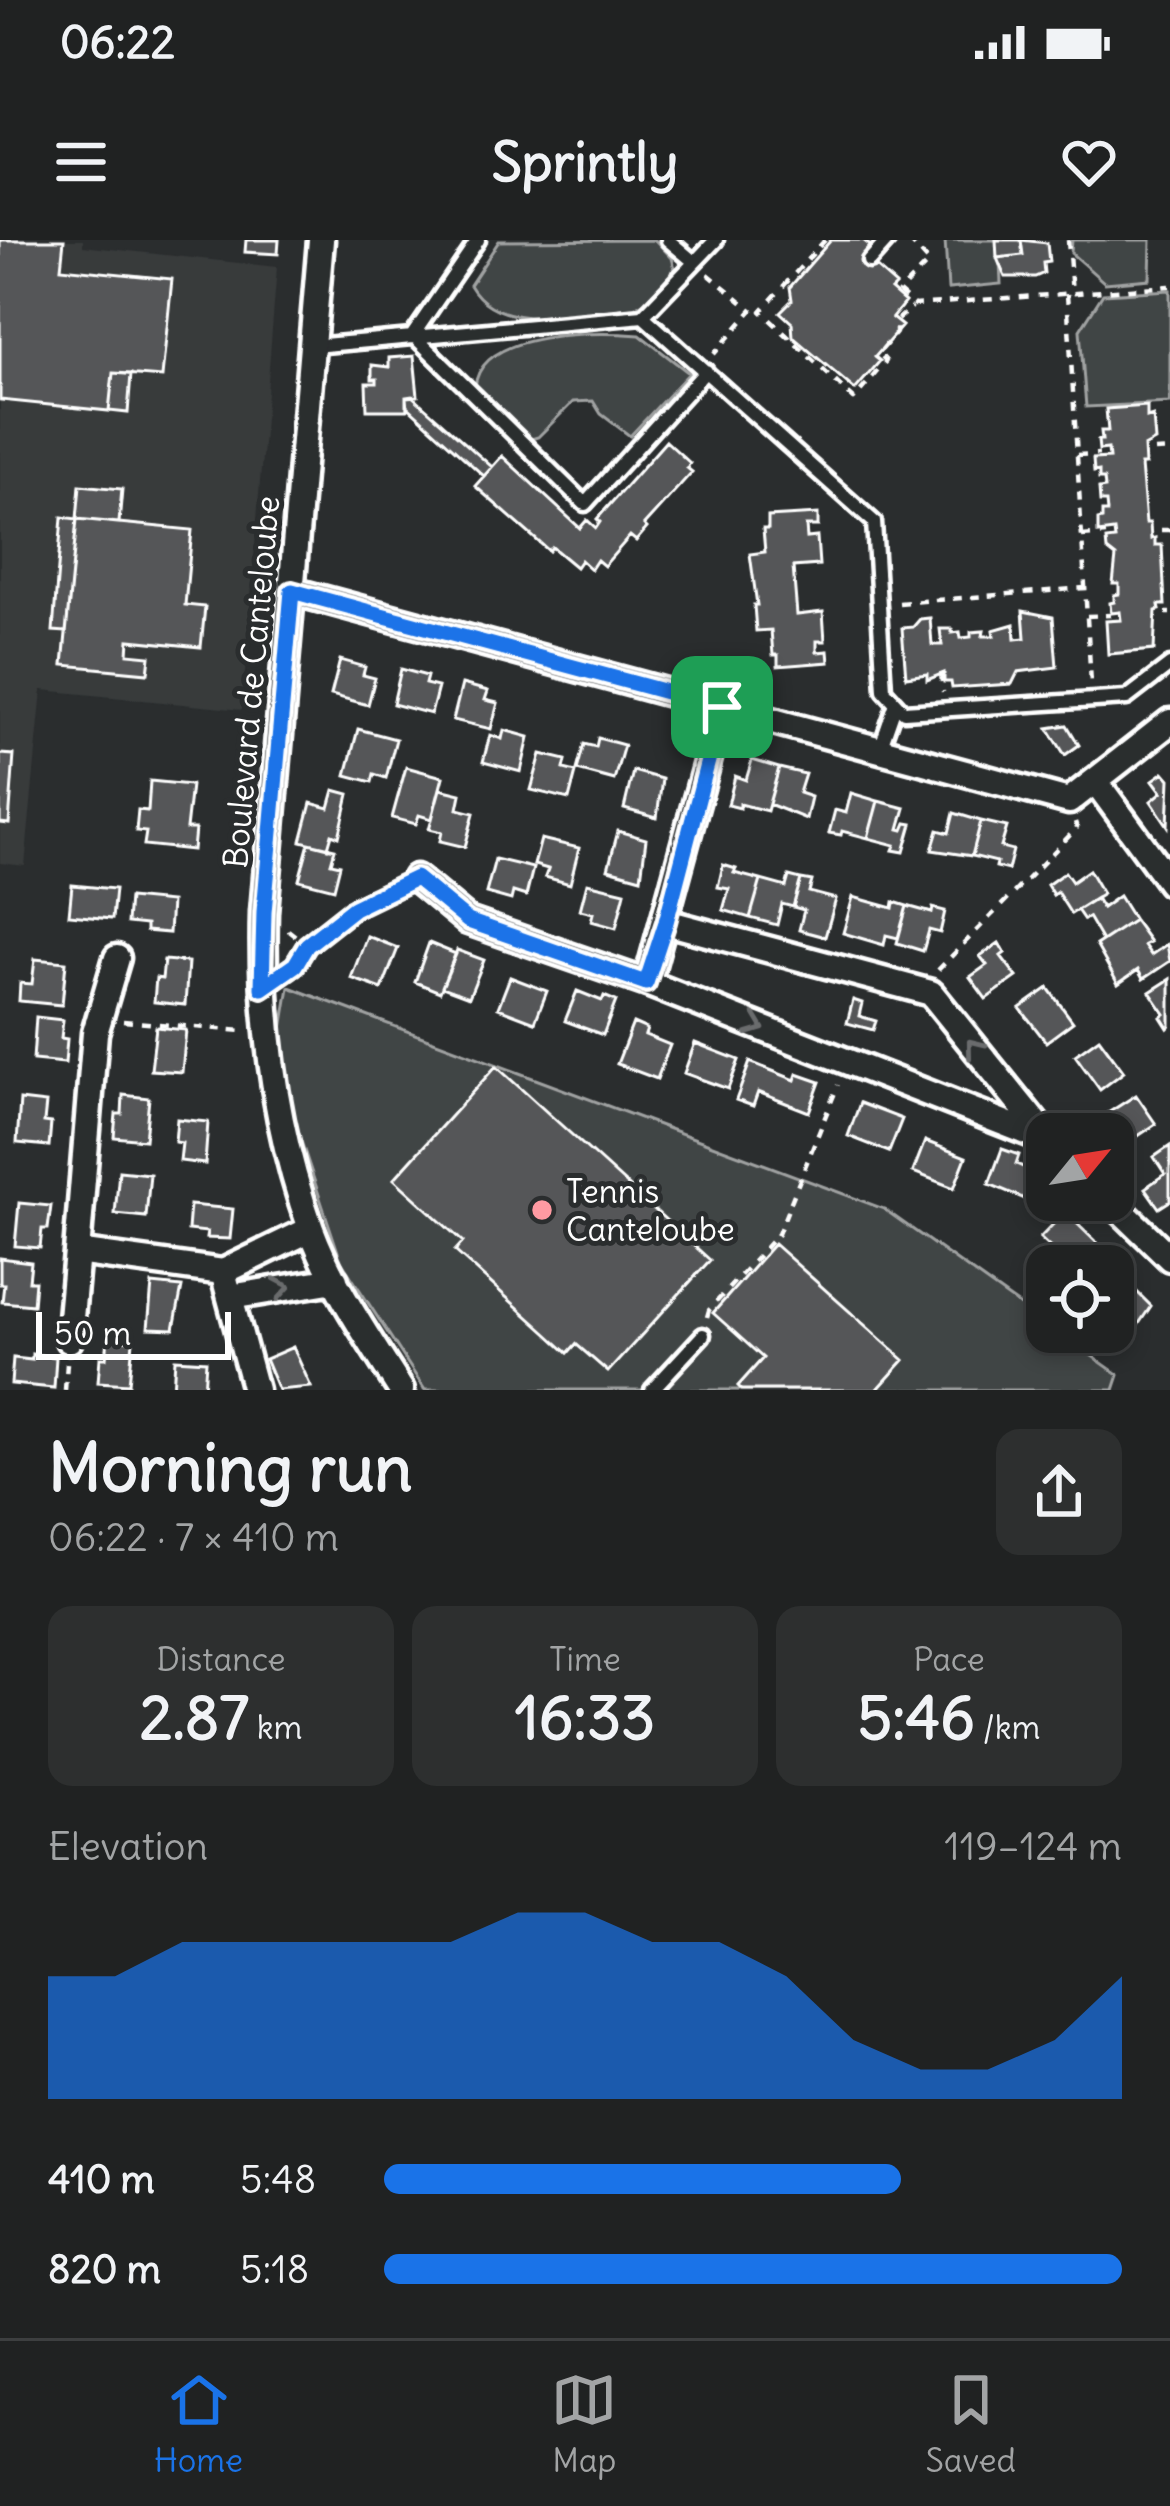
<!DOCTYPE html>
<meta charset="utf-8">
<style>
:root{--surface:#202222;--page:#2d2f2f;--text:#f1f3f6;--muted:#a2a4a5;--line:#3d3f40;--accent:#1a73e8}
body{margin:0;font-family:Delius,sans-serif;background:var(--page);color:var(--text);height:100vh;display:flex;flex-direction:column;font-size:45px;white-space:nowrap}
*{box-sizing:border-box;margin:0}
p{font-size:39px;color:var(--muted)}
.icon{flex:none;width:66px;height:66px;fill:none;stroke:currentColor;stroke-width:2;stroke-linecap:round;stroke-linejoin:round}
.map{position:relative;height:1150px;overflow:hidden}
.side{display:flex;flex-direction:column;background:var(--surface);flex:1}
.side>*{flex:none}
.needle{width:78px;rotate:60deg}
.controls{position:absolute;left:1026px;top:873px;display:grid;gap:24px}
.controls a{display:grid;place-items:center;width:108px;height:108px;border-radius:24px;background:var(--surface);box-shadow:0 6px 18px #0003,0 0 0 3px var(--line);font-size:60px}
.scale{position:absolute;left:36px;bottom:30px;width:195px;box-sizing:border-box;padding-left:12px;border:6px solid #fff;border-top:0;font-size:33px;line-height:42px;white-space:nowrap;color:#fff;-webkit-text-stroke:9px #2a2d2e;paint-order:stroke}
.pin{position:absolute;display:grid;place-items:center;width:102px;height:102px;color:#fff;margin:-51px;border-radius:24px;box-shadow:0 6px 18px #0006}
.round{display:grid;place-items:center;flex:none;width:126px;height:126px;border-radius:24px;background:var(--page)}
.overview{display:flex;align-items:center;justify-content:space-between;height:204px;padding:0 48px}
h1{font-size:66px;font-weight:700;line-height:90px}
.figures{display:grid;grid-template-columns:repeat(3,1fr);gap:18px;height:204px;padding:12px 48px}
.figures div{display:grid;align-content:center;border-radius:24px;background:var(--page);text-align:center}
.figures b{font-size:60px;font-weight:700}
.figures small{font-size:33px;font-weight:400}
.figures p{font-size:33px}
.chart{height:336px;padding:24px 48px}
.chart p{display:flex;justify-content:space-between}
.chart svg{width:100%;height:216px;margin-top:12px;fill:var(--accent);opacity:.7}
ul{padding:0 48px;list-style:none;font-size:39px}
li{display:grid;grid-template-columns:192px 144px 1fr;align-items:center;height:90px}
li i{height:30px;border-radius:15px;background:var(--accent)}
.status{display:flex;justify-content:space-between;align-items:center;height:84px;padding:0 60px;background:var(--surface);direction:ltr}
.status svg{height:33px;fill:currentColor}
header{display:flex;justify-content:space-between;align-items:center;height:156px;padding:0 48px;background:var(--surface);font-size:54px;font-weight:700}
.menu{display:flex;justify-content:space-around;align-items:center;height:168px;border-top:3px solid var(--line);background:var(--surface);font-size:33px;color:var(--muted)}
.menu a{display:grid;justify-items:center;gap:6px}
.menu .active{color:var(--accent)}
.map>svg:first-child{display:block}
.built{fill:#373a3b}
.green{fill:#414445;stroke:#a0a2a2;stroke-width:3}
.building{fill:#555758;stroke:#fff;stroke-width:3}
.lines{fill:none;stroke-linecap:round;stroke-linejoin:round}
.service-casing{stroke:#fff;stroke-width:21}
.minor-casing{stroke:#fff;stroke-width:33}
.path{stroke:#fff;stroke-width:4.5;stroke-dasharray:9 9;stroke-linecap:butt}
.service{stroke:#2a2d2e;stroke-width:12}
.minor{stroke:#2a2d2e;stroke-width:24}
.oneway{stroke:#6a6c6d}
.route-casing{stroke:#fff;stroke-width:24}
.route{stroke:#1a73e8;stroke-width:15}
.poi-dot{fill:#ff9aa2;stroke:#2a2d2e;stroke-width:4.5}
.labels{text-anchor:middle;stroke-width:10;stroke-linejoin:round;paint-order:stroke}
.street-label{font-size:33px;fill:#fff;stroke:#2a2d2e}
.poi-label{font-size:33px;fill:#fff;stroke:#2a2d2e;text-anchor:start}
</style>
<div class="status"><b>06:22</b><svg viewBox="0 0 49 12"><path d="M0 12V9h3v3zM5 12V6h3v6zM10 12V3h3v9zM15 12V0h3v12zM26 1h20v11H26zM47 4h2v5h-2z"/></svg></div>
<header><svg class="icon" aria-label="menu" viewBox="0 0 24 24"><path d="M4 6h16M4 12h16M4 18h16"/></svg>Sprintly<svg class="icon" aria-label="heart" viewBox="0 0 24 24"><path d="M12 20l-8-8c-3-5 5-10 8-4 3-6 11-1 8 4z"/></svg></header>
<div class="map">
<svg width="1170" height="1150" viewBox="0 0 1170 1150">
<rect width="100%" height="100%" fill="#2a2d2e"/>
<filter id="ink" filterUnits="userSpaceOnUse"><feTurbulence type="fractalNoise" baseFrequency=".00833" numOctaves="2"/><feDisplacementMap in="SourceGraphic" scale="24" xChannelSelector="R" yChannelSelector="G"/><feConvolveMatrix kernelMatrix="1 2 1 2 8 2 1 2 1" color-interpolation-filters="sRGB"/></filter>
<g filter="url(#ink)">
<path class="built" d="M0 0H83V6L277 27 242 470 42 450 25 626 0 623Z"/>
<path class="green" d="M655 0 672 18 675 28 650 59 634 68C584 72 500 97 470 45L499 1Z
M945 0H999L1001 44 948 49Z
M1072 0H1151L1150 39 1105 43 1071 13Z
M1170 50V163L1086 167 1080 90 1103 54Z
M640 95 689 133 630 196 601 174 593 161 573 162 538 197 531 199 475 147C480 89 598 92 640 95Z
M289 747 884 969 1047 1085V1092H1058L1119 1135 1114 1150H425L341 1021 291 871 281 795Z"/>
<path class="building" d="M0 0H64L61 28 172 39 162 137 113 133 109 171 0 160Z
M246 0H279L278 14 245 12Z
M831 0H863L872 7 864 17 896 45 891 50 905 62 892 78 902 86 875 117 880 121 855 150 793 97 792 83 780 72 792 60 790 47Z
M996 0H1021L1023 15 997 18Z
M1021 0 1047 3 1049 22 1043 23 1044 33 1035 37H1005L997 18 1023 15Z
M414 116 418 156 406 157 407 170H367L366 143H377V139H372V125L389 127V118Z
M113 133 131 134 128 173 109 171Z
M412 156 492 227 484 236 406 165V157Z
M1147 166V178L1153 176 1155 201 1144 207 1145 225H1141L1146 283H1150L1151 299 1155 298V305H1162L1165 365H1159L1160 370 1156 371 1154 410 1108 414 1106 381 1121 380 1120 372 1111 373 1110 363 1114 362V355L1119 354V344H1113L1116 317 1107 310 1106 300 1115 299 1114 291 1098 293V280L1102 279V272H1107L1106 262H1100L1099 249 1105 248 1104 239H1099V231L1094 232 1093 219 1109 218 1108 209 1099 210 1098 200H1102L1101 191H1108L1106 169Z
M666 201 690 223 687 228 692 232 644 285 647 288 636 301 630 296 604 326 597 320 591 329 581 320 576 327 552 307 549 311 475 246 502 216 580 288 587 280 596 288 600 282 597 279Z
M80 245 122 249 119 283 77 279Z
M818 274V286H806L807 298 817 297 819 325 793 327 797 375 823 372 825 401H817V412L828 411 829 422 778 426V415H773L771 390 756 391 754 365H757L750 314 765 312 763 289H768V277Z
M62 277 77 279 66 392 53 391Z
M77 279 192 290 185 365 205 367 201 407 129 400 128 414 150 416 148 433 63 425Z
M1023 371 1053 377 1057 427 1018 432 1012 444 952 448 951 442H944V433L927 440V434L906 437 902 388 913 387 920 379 930 378 932 405H942L940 389H952V393L960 392 961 398 971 397V392L984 391 983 396H994L993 390 1014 384 1015 399 1025 398Z
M340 420 365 427 363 435 375 438 368 465 331 455Z
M401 429 427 436 425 444 438 447 431 474 393 464Z
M462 444 488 451 485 460 498 463 491 489 453 480Z
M1067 485 1079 505 1065 515 1048 488Z
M358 489 396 499 386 538 374 534 372 542 346 535Z
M504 490 529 497 521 532 483 522 490 495 502 499Z
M598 498 624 505 614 540 577 530 584 504 596 507Z
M0 514 14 515 9 584 0 583Z
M541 514 566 520 564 529 576 532 569 559 531 550Z
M752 520 779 528 767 571 740 564V568L728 565 735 536 746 540Z
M406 527 443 537 432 579 419 575 416 584 392 578Z
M779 528 805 534 799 553 811 557 806 579 769 564Z
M633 531 662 539 657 578 624 569Z
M1164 532 1170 539 1168 586 1151 561 1162 552 1153 540Z
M150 541 191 545 186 589H195L193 610 144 605 146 592 136 591 138 570 148 571Z
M440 549 461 554 458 569 474 573 465 607 440 601 442 592 429 589Z
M334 550 349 554 339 597 332 594 328 608 301 601 311 563 329 568Z
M851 553 878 561 868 598 842 591 841 595 829 593 835 570 846 573Z
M878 561 905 568 899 589 903 590 906 583 912 584 904 612 893 610 895 605 868 598Z
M954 573 981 581 972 616 932 610 938 590 949 593Z
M981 581 1007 587 1001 607 1013 610 1008 630 996 627 997 622 972 616Z
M618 591 646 599 641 638 608 629Z
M541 599 579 608 570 644 545 637 548 629 534 625Z
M309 603 335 609 331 623 340 625 334 649 299 640Z
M495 619 533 628 526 656 513 652 511 660 486 653Z
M723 625 736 629 734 633 761 640 750 678 723 670 729 649 718 647Z
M1089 630 1103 654 1071 674 1057 652 1053 655 1047 645 1065 632 1072 642Z
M789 636 801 639 793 667 782 664 777 685 750 678 761 640 786 647Z
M801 639 812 641 809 652 836 659 825 697 799 690 804 670 793 667Z
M587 643 625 652 616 688 591 681 593 673 580 670Z
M72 645 115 649 112 679 69 675Z
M1119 656 1134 680 1102 701 1088 677 1084 680 1077 670 1096 658 1102 668Z
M853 657 893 668 894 662 907 666 898 698 886 695 884 705 843 693Z
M129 658 171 662 169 693 146 691V685L127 683Z
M907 666 932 673 933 668 945 671 940 693 929 690 923 711 897 703Z
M1134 680 1150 702 1144 705 1151 715 1167 704 1170 721 1143 739 1138 730 1118 744 1096 705Z
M367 696 398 708 382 749 351 738Z
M429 703 456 714 440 752 415 742Z
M999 703 1005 713 1001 716 1017 737 986 759 970 737 987 725 980 716Z
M457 710 484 720 469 757 442 747Z
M35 719 66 722 62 765 19 761 20 743 32 744Z
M164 720 188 722 185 765 154 762 156 738 162 739Z
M510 737 547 751 535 782 498 768Z
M1170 739V786L1168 788 1161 777 1165 774 1150 752Z
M1048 748 1073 782 1046 802 1020 768Z
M577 751 602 761 604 756 616 761 603 795 565 781Z
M853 760 862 763 859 776 876 781 873 790 847 783Z
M36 777 63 780 61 798 67 799 65 823 33 820Z
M633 783 647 789 645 795 670 805 657 839 617 824Z
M156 787 186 790 182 832 151 830Z
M1099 798 1124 832 1100 850 1075 815Z
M695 803 739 820 728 849 684 833Z
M750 822 795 840 797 834 820 842 809 872 758 852 753 866 736 860Z
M496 826 710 1020 608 1132 576 1104 568 1113 545 1092 455 1011 463 1002 394 939Z
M123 855 149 858 145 900 114 897 116 874H122Z
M1136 855 1156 884 1117 910 1113 894H1107L1097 880Z
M20 860 46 863 44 882 51 883 49 906 17 903Z
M860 863 902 879 889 912 848 896Z
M177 879 208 882 205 924 180 921 182 903 175 902Z
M925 901 966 917 954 948 913 932Z
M1170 906V961L1159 968 1145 948 1165 934 1154 917Z
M1002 909 1019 915 1016 924 1035 932 1025 959 989 944Z
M119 931 150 934 146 977 115 974Z
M19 963 51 966 48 989H42L40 1008 15 1006Z
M190 965 233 969 230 999 206 998 207 992 188 990Z
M1065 972 1098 1004 1077 1026H1070L1040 998Z
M774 1004 904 1120 877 1150H742L738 1146 763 1118 713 1073Z
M0 1018 31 1022 29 1041H35L33 1065 2 1062 4 1044H0Z
M1122 1037 1151 1066 1132 1094 1113 1076V1046Z
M152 1044 182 1047 174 1089 148 1088Z
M108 1099 133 1101 129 1144 98 1142 100 1118H106Z
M293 1107 311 1147 278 1150 265 1119Z
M32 1114 56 1117 54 1148 11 1144 13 1118 32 1120Z
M175 1119 206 1121 204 1150H173Z"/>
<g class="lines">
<defs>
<path id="service" d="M478 0 413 95 585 264 706 131
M668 0 694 22
M716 0 643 76 874 282 884 450 904 472 1127 458 1170 425
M869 21 888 0
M313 106 643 76
M880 509 895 466
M652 1150 703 1095"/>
<path id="minor" d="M321 0 264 672C261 778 275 888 311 989 332 1046 369 1099 401 1150
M292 351 1069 561 1170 482
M1096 542 1170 643
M416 638 468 681 647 743 1047 900
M666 682 931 753 1046 896
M117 718 95 793 77 1012 223 1032 255 1150
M647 743 722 467
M1110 960 1170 1018
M223 1032 311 989
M230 1057 335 1040
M69 1100 77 1012"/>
</defs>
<use href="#service" class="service-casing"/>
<use href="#minor" class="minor-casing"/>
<path class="path" d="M825 0 761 71 854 159 886 121 879 113 896 93V81L912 67
M909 0 929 22 899 52 914 65 1170 46
M1068 0 1072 54
M708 34 752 70 714 114
M1067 54 1091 443
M1155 211 1170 210
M1077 215 1099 214
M1161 290H1170
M1082 296 1106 294
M899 363 1085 348
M1166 373H1170
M1087 376 1111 375
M941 433 943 452
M288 690 307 705
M291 727C327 687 345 672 395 649
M938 730 1077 588 1075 582
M123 781 243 791
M707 1077 709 1070 778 994 838 845
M65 1150 67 1123"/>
<use href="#service" class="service"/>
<use href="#minor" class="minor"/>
</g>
<defs><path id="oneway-chevron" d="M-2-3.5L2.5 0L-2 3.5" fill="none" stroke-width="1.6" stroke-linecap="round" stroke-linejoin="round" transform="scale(3)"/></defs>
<g class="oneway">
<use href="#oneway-chevron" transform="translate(756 786) rotate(21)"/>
<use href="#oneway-chevron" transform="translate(974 807) rotate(-129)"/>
<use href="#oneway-chevron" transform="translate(282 1048) rotate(-10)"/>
</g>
</g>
<g class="lines" filter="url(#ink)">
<defs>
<path id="route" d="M292 351 722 467 666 682 646 743 468 681 416 638 354 668 307 705 295 725 262 748 264 672Z"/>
</defs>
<use href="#route" class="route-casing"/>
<use href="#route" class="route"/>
</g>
<circle class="poi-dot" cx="542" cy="970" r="12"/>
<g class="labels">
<g class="street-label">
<text transform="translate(251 442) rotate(-85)" y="12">Boulevard de Canteloube</text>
</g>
<g class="poi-label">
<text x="566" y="963">Tennis<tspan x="566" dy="38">Canteloube</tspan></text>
</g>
</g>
</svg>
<div class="controls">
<a><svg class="needle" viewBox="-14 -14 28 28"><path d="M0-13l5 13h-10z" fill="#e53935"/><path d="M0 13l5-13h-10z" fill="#a2a4a5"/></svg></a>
<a><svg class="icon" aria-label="locate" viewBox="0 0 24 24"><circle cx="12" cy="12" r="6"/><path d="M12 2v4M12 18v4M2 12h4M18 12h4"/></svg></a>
</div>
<div class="scale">50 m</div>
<div class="pin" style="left:722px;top:467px;background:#1e9e55"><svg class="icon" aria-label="arrive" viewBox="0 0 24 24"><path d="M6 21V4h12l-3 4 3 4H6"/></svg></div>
</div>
<section class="side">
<div class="overview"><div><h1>Morning run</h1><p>06:22 · 7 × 410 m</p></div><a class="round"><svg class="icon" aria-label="share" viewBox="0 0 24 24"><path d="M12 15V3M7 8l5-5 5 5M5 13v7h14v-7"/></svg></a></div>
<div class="figures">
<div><p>Distance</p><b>2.87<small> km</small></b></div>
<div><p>Time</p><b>16:33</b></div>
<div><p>Pace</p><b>5:46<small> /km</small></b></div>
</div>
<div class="chart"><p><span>Elevation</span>119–124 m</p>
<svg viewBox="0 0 160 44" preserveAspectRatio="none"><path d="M0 44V19L10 19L20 12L30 12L40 12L50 12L60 12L70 6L80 6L90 12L100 12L110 19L120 32L130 38L140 38L150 32L160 19V44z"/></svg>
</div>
<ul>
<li><b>410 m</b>5:48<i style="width:70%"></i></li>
<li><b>820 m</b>5:18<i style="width:100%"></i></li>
</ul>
</section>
<nav class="menu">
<a class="active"><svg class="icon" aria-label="home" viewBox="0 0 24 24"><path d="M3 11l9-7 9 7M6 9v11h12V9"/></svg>Home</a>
<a><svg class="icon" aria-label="map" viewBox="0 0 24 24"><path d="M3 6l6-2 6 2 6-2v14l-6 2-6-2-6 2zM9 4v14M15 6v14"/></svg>Map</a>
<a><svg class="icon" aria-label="saved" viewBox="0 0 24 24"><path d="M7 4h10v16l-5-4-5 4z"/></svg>Saved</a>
</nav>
